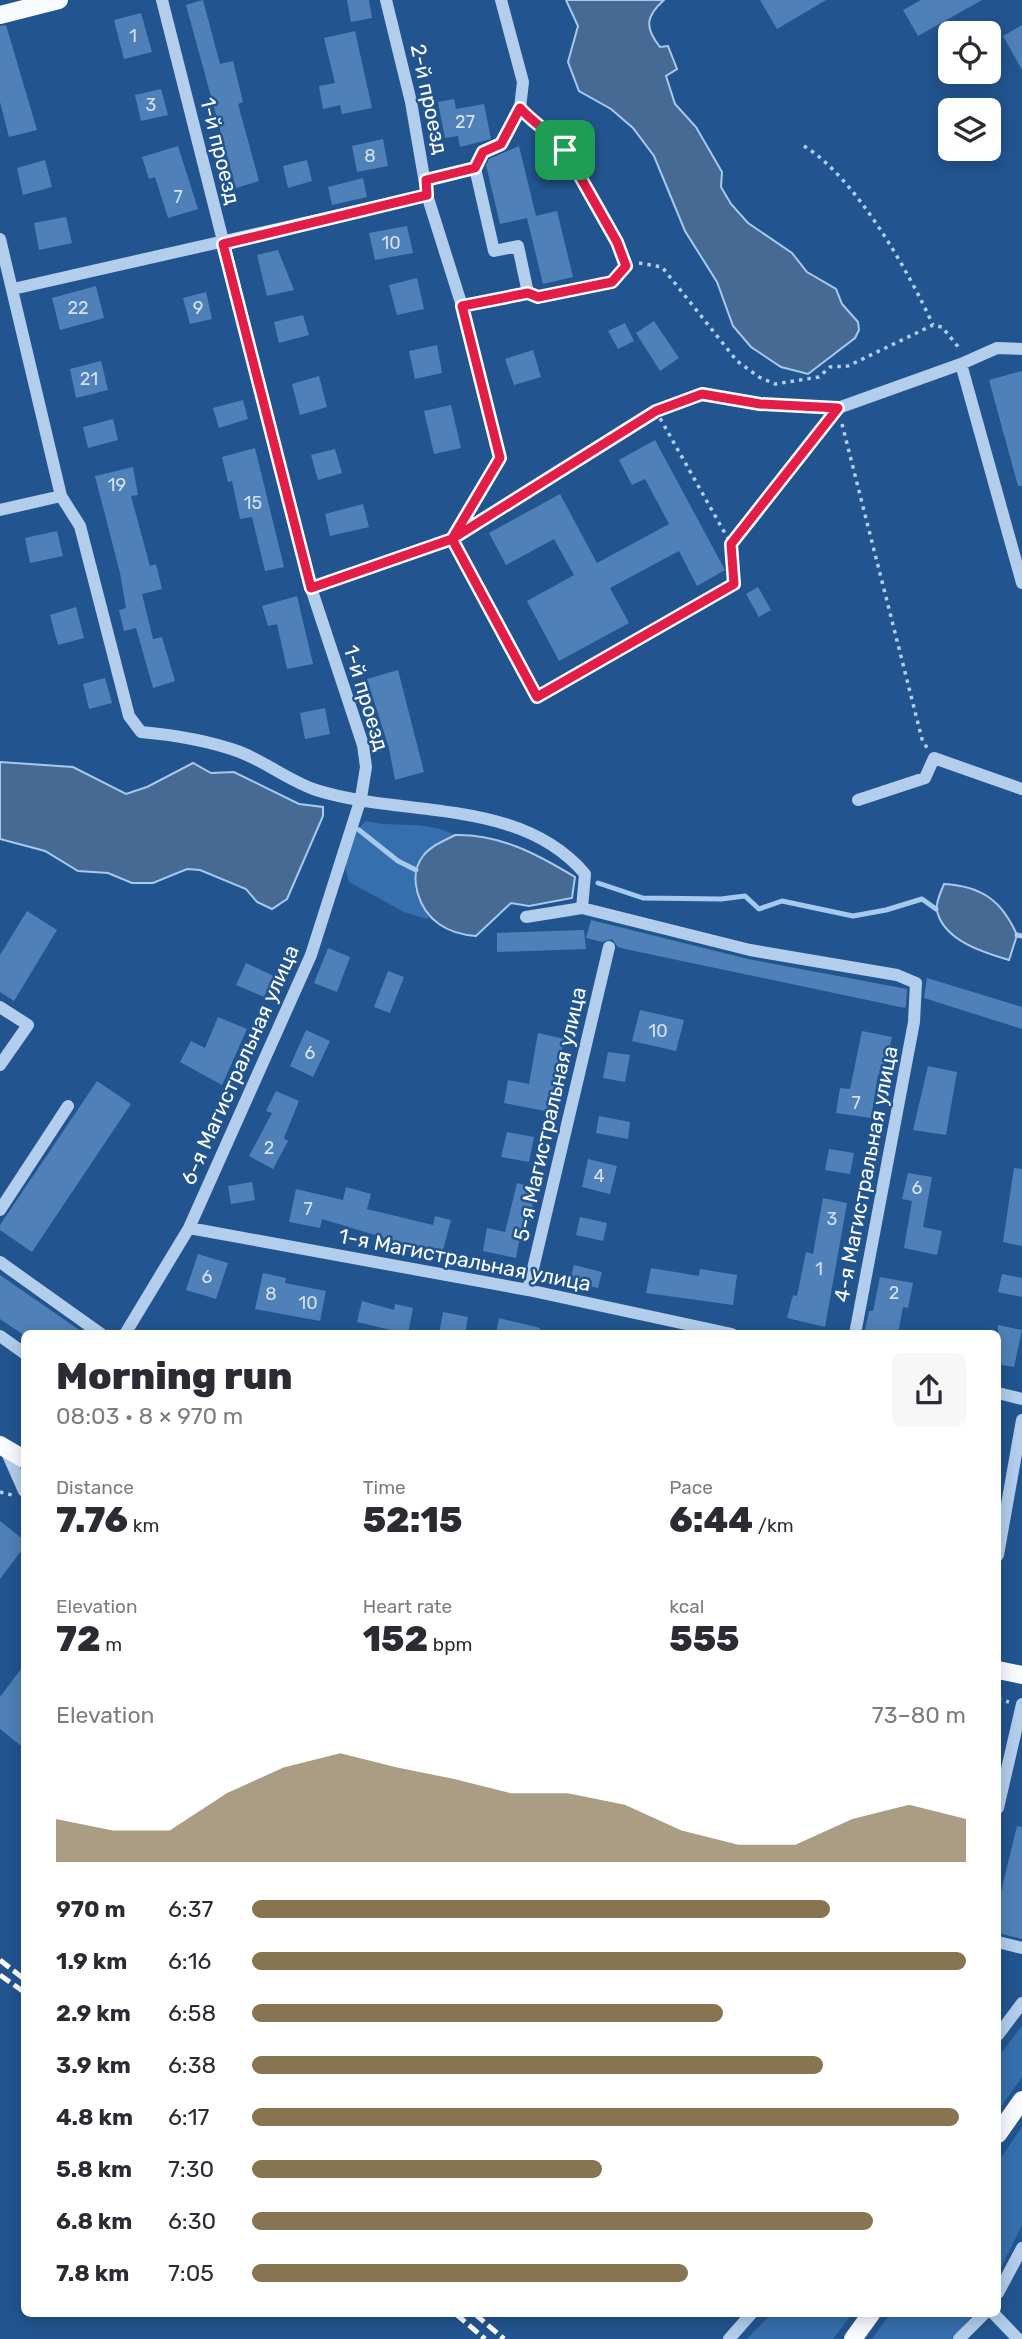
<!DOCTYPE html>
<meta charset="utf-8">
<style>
:root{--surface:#fff;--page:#f7f7f7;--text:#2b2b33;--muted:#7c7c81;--accent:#877551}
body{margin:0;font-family:Rubik,sans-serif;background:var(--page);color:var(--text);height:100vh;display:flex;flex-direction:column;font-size:26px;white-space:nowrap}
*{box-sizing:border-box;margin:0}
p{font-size:23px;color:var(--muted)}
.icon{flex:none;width:38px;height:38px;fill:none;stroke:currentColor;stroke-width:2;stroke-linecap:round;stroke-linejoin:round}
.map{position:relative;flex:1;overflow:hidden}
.details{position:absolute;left:21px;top:1330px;width:980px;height:987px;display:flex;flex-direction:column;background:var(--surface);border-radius:10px;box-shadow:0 4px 18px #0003}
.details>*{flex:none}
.tools{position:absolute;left:938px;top:21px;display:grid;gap:14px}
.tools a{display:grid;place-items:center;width:63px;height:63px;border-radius:10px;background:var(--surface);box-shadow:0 4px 18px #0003;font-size:35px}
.pin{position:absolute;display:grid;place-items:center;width:60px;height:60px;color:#fff;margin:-30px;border-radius:14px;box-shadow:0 4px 10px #0006}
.round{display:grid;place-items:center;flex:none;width:74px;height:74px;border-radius:10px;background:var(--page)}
.head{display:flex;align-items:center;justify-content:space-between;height:119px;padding:0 35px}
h1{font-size:38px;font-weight:800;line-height:52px}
.figures{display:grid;grid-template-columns:repeat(3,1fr);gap:10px;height:119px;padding:7px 35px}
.figures div{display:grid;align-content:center}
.figures b{font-size:35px;font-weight:800}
.figures small{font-size:19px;font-weight:400}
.figures p{font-size:19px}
.chart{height:196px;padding:14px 35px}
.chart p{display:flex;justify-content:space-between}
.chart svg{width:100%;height:126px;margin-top:7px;fill:var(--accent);opacity:.7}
ul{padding:0 35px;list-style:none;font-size:23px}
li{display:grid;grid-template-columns:112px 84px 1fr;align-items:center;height:52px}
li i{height:18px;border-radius:9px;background:var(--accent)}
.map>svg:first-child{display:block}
.green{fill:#366fad}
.water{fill:#466a94;stroke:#a6c9ed;stroke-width:2}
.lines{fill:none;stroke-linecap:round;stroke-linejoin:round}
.stream{stroke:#a6c9ed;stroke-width:5}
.building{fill:#4f81b8}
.path{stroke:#b2ceec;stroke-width:3.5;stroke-dasharray:3.5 5;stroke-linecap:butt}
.minor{stroke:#b2ceec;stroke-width:12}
.major{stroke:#f8fbff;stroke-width:18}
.rail{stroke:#fff;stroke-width:5;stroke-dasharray:12 5;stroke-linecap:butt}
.route-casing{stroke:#fff;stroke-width:14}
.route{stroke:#e11d48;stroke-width:9}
.labels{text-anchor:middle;stroke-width:5;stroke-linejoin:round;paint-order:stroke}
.number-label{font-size:18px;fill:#d3e0ed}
.street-label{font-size:21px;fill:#fff;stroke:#225590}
</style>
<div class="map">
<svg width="1022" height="2339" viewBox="0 0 1022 2339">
<rect width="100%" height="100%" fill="#225590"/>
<path class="green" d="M366 821C401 829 421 819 455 835 424 851 423 856 415 889L431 914 427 919 404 912 349 882C341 861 349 836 366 821Z
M1022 2026V2077L998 2111V2057Z
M1022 2127V2225L998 2274V2162Z
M771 2314H852L833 2339H747Z
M890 2314H974L952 2339H872Z"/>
<path class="water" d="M566 0H664C646 16 644 27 660 47L668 46 677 69 666 76 675 104 696 127 722 172 721 187 731 204 748 223 792 253 807 272 836 289 842 304 858 322 859 330 855 338 808 374 781 367 751 347 733 326 717 282 685 231 654 156 633 128 611 109 579 91 568 62 578 26Z
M0 762 73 767 126 794 147 787 193 763 211 773 234 772 299 804 323 807V816L287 899 272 909 257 902 246 889 200 870 187 869 153 883H132L108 873 78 871 45 851 0 839Z
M455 835C500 834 537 854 575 877L572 898 529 906 511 903 476 936C463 935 450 932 439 924 419 910 407 877 423 856 430 846 444 841 455 835Z
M944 884C982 886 1002 901 1017 935L1009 960C985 953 944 941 937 911 935 903 941 892 944 884Z"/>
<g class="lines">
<path class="stream" d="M359 830 398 861 416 870
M598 883 643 898 721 899 745 896 759 909 782 901 853 916 886 910 922 899 936 909
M1017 935 1022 936"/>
</g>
<path class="building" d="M203 0 220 64 233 61 243 102 238 104 259 181 236 188 186 5Z
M347 0H369L372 18 351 22Z
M760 0H826L777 29Z
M921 0H982L918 36 903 10Z
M141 13 152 52 124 59 114 20Z
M6 25 37 130 9 137 0 102V26Z
M1022 25V70L1003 36Z
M355 31 372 108 342 114 340 105 323 109 319 86 335 83 324 38Z
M161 89 168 115 141 121 135 95Z
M454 99 456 109 484 104 491 139 460 147 458 136 445 138 438 102Z
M383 139 388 166 357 172 352 146Z
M178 146 198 209 168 218 155 177 149 179 142 157Z
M519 146 536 216 500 224 486 165 489 159Z
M45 160 52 187 23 195 17 168Z
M307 160 312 181 288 188 283 166Z
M363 178 367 197 332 205 328 187Z
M557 211 573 277 543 284 527 218Z
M66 217 72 243 39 250 34 223Z
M407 226 413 253 375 260 369 233Z
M278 250 294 290 267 296 257 255Z
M417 278 424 309 397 315 389 285Z
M96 286 104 318 60 330 52 298Z
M206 292 212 319 190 324 183 298Z
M303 315 309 335 279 343 274 322Z
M654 321 679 358 660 371 636 333Z
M625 323 634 341 618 349 608 331Z
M437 345 442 373 415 379 409 351Z
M533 350 541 377 514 385 505 359Z
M101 361 108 390 76 398 70 369Z
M1022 371V486H1018L989 380Z
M319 376 327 407 300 415 292 384Z
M243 400 248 419 219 428 213 408Z
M451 405 461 448 434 454 424 411Z
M113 419 118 440 88 448 83 427Z
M655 440 725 570 697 586 679 551 610 588 629 623 559 661 527 601 574 575 554 539 506 565 489 533 560 494 597 563 669 524 645 479 632 485 619 460Z
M255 448 284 567 265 571 252 517 240 519 232 481 228 482 222 457Z
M335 449 342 473 318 480 311 455Z
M133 467 138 495 131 496 150 566 156 564 162 589 142 594 153 639 162 637 175 681 153 688 136 628 124 631 119 610 126 608 120 573 95 476Z
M363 504 369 527 330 536 325 514Z
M57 531 63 556 30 563 25 538Z
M758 587 771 610 759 617 746 594Z
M297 596 313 664 287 669 277 624 268 626 262 606Z
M76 607 84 638 58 645 50 615Z
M398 670 424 772 395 780 389 748 367 679Z
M105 678 112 703 89 709 83 684Z
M325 708 330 734 305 739 300 713Z
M27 911 57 930 14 1001 0 992V955Z
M591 920 748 959 907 989 906 1005 905 1008 625 949 618 947 612 939 602 942 586 938Z
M584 930 586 949 497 952V933Z
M328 948 350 957 337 992 314 983Z
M246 963 274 976 264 997 236 985Z
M388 971 404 977 390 1013 374 1007Z
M927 978 1022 1007V1029L924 998Z
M640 1010 684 1020 676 1051 632 1041Z
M218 1017 247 1029 222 1085 180 1062 191 1041 205 1048Z
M306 1030 330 1041 313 1077 290 1066Z
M862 1031 892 1037 883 1076 878 1074 871 1118 836 1113 840 1088 850 1089Z
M538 1033 564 1039 550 1112 504 1103 508 1080 529 1084Z
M608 1052 630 1055 625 1082 603 1078Z
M928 1066 957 1072 946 1135 913 1130Z
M97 1081 131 1104 32 1252 0 1230V1225Z
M276 1091 299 1101 284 1138 288 1141 273 1169 249 1156 272 1113 266 1111Z
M599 1116 630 1122 628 1139 596 1133Z
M507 1132 534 1137 529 1162 501 1157Z
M829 1149 854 1153 850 1174 825 1170Z
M588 1159 617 1166 610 1194 582 1187Z
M1014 1168 1022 1169V1246L1003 1242Z
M908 1173 932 1177 923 1227 942 1231 937 1255 904 1248 912 1201 902 1199Z
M252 1182 255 1200 231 1204 228 1186Z
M517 1183 536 1188 529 1223 523 1222 516 1258 483 1251 487 1228 505 1232Z
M346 1187 371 1194 367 1209 433 1225 435 1216 451 1220 443 1250 398 1242 322 1219 320 1228 289 1222 296 1189 343 1200Z
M823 1198 847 1203 825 1327 787 1318 793 1295 797 1296 806 1252 813 1254Z
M580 1217 607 1223 603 1241 576 1235Z
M198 1254 228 1263 216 1299 186 1290Z
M574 1265 602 1272 598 1288 570 1281Z
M651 1268 699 1276 700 1269 737 1275 733 1305 646 1293Z
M263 1273 286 1278 285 1283 326 1291 320 1321 255 1309Z
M1002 1274 1022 1278V1297L998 1292Z
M0 1275 85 1334H22L0 1319Z
M880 1277 913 1283 908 1308 903 1307 898 1334H864L869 1311H873Z
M362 1301 394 1310 395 1304 413 1308 408 1334 357 1322Z
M443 1312 468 1317 465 1334H439Z
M499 1318 540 1328V1334H496Z
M998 1325 1022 1330 1014 1367 998 1364Z
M0 1521 24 1540V1547L0 1579Z
M24 1665V1748L0 1729V1697Z
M1017 1826 1022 1827V1939L998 1933V1904Z"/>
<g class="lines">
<path class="path" d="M804 146C855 177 908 270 933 325
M639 263 662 267 737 361 759 377 775 384 819 377 830 367 848 366 933 325 942 327 960 349
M656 411 731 544 734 584 537 697 452 539Z
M842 424 922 739 927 748
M0 1492 12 1495
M998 1699 1009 1702"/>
<path class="minor" d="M475 168 494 251 518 246 528 293
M426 180 475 168 483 152 501 144 520 108
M0 239 61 496 0 510
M13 289 427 195
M462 306 528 293 538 297 612 282 626 266 617 241 565 150 553 134 532 121 520 108 523 82 501 0
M1022 349 997 348 961 364 1022 583
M838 408 961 364
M656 411 703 394 759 404 838 408 731 544
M61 496 80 526 129 716 141 732C175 735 207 740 240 752 266 762 289 781 316 790 405 818 520 797 585 874L582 908 526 917
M311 588 452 539 500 458 462 306 427 195 411 102 386 0
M858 800 925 778 934 758 1022 789
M582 908 750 950 897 975 916 983 914 1022 855 1334
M0 1007 28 1025 0 1065
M0 1210 68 1106
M189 1228 528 1290 732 1334
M0 1262 101 1334
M528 1290 609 947
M125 1334 189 1228 311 955 361 798 366 767 363 745 311 588 162 0
M0 1336 24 1353
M998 1393 1022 1399
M5 1448 24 1491
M998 1555 1022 1420
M998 1808 1022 1704
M998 1942 1022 1948
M998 2035 1022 2003
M998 2293 1022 2248
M994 2314 1018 2339
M729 2339 751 2314
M959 2339 984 2314"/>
<path class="major" d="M0 15 59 0
M0 1445 24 1459
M998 1670 1022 1675
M998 2134 1022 2100
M853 2339 871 2314"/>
<path class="rail" d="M0 1960 24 1979
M0 1975 24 1992
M456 2314 485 2339
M475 2314 504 2339"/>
</g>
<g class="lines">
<defs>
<path id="route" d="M565 150 617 242 626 266 612 282 538 297 528 293 462 306 500 458 452 539 656 411 702 394 760 404 838 408 731 544 734 584 537 697 452 539 311 588 223 244 427 195 426 180 475 168 483 152 501 144 520 108C534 124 552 133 565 150"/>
</defs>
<use href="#route" class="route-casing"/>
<use href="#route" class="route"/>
</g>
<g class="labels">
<g class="number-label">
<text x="133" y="42">1</text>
<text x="151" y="111">3</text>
<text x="465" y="128">27</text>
<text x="370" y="162">8</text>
<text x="178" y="203">7</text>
<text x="391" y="249">10</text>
<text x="78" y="314">22</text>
<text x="198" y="314">9</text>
<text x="89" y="385">21</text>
<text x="117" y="491">19</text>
<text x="253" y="509">15</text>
<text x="658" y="1037">10</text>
<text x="310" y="1059">6</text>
<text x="856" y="1109">7</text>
<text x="269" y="1154">2</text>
<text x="599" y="1182">4</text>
<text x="917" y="1194">6</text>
<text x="308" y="1215">7</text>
<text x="832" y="1225">3</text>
<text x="819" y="1275">1</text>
<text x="207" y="1283">6</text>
<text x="894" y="1299">2</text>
<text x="271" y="1300">8</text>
<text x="308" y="1309">10</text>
</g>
<g class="street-label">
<text transform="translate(429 99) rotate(78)" y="7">2-й проезд</text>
<text transform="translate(220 151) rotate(76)" y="7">1-й проезд</text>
<text transform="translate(366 698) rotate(73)" y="7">1-й проезд</text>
<text transform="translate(240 1065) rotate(-66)" y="7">6-я Магистральная улица</text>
<text transform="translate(550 1114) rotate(-77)" y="7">5-я Магистральная улица</text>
<text transform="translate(866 1174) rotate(-79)" y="7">4-я Магистральная улица</text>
<text transform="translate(465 1260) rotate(11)" y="7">1-я Магистральная улица</text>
</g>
</g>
</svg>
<div class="tools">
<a><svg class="icon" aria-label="locate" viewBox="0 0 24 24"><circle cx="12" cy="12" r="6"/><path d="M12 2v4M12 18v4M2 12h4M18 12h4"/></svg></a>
<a><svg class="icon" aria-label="layers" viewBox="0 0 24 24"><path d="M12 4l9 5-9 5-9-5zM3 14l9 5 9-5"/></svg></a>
</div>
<div class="pin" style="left:565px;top:150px;background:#1e9e55"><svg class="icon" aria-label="arrive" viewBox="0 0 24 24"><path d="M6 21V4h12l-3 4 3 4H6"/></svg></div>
<section class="details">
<div class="head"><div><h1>Morning run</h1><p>08:03 · 8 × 970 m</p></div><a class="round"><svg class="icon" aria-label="share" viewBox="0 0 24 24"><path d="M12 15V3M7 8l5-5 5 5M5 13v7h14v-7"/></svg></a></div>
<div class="figures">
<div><p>Distance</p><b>7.76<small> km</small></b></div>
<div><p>Time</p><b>52:15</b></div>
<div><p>Pace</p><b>6:44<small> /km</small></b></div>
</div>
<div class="figures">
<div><p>Elevation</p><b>72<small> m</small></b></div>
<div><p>Heart rate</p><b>152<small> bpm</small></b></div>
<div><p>kcal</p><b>555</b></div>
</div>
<div class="chart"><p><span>Elevation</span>73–80 m</p>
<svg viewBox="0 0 160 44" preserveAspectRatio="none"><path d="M0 44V29L10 33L20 33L30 20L40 11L50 6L60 11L70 15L80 20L90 20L100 24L110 33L120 38L130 38L140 29L150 24L160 29V44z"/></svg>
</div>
<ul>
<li><b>970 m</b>6:37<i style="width:81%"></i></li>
<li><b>1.9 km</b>6:16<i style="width:100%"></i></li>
<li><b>2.9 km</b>6:58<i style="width:66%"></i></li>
<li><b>3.9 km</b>6:38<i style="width:80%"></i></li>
<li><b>4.8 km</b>6:17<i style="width:99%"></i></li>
<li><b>5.8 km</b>7:30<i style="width:49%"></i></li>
<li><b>6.8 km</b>6:30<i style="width:87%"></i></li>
<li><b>7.8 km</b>7:05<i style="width:61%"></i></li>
</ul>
</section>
</div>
